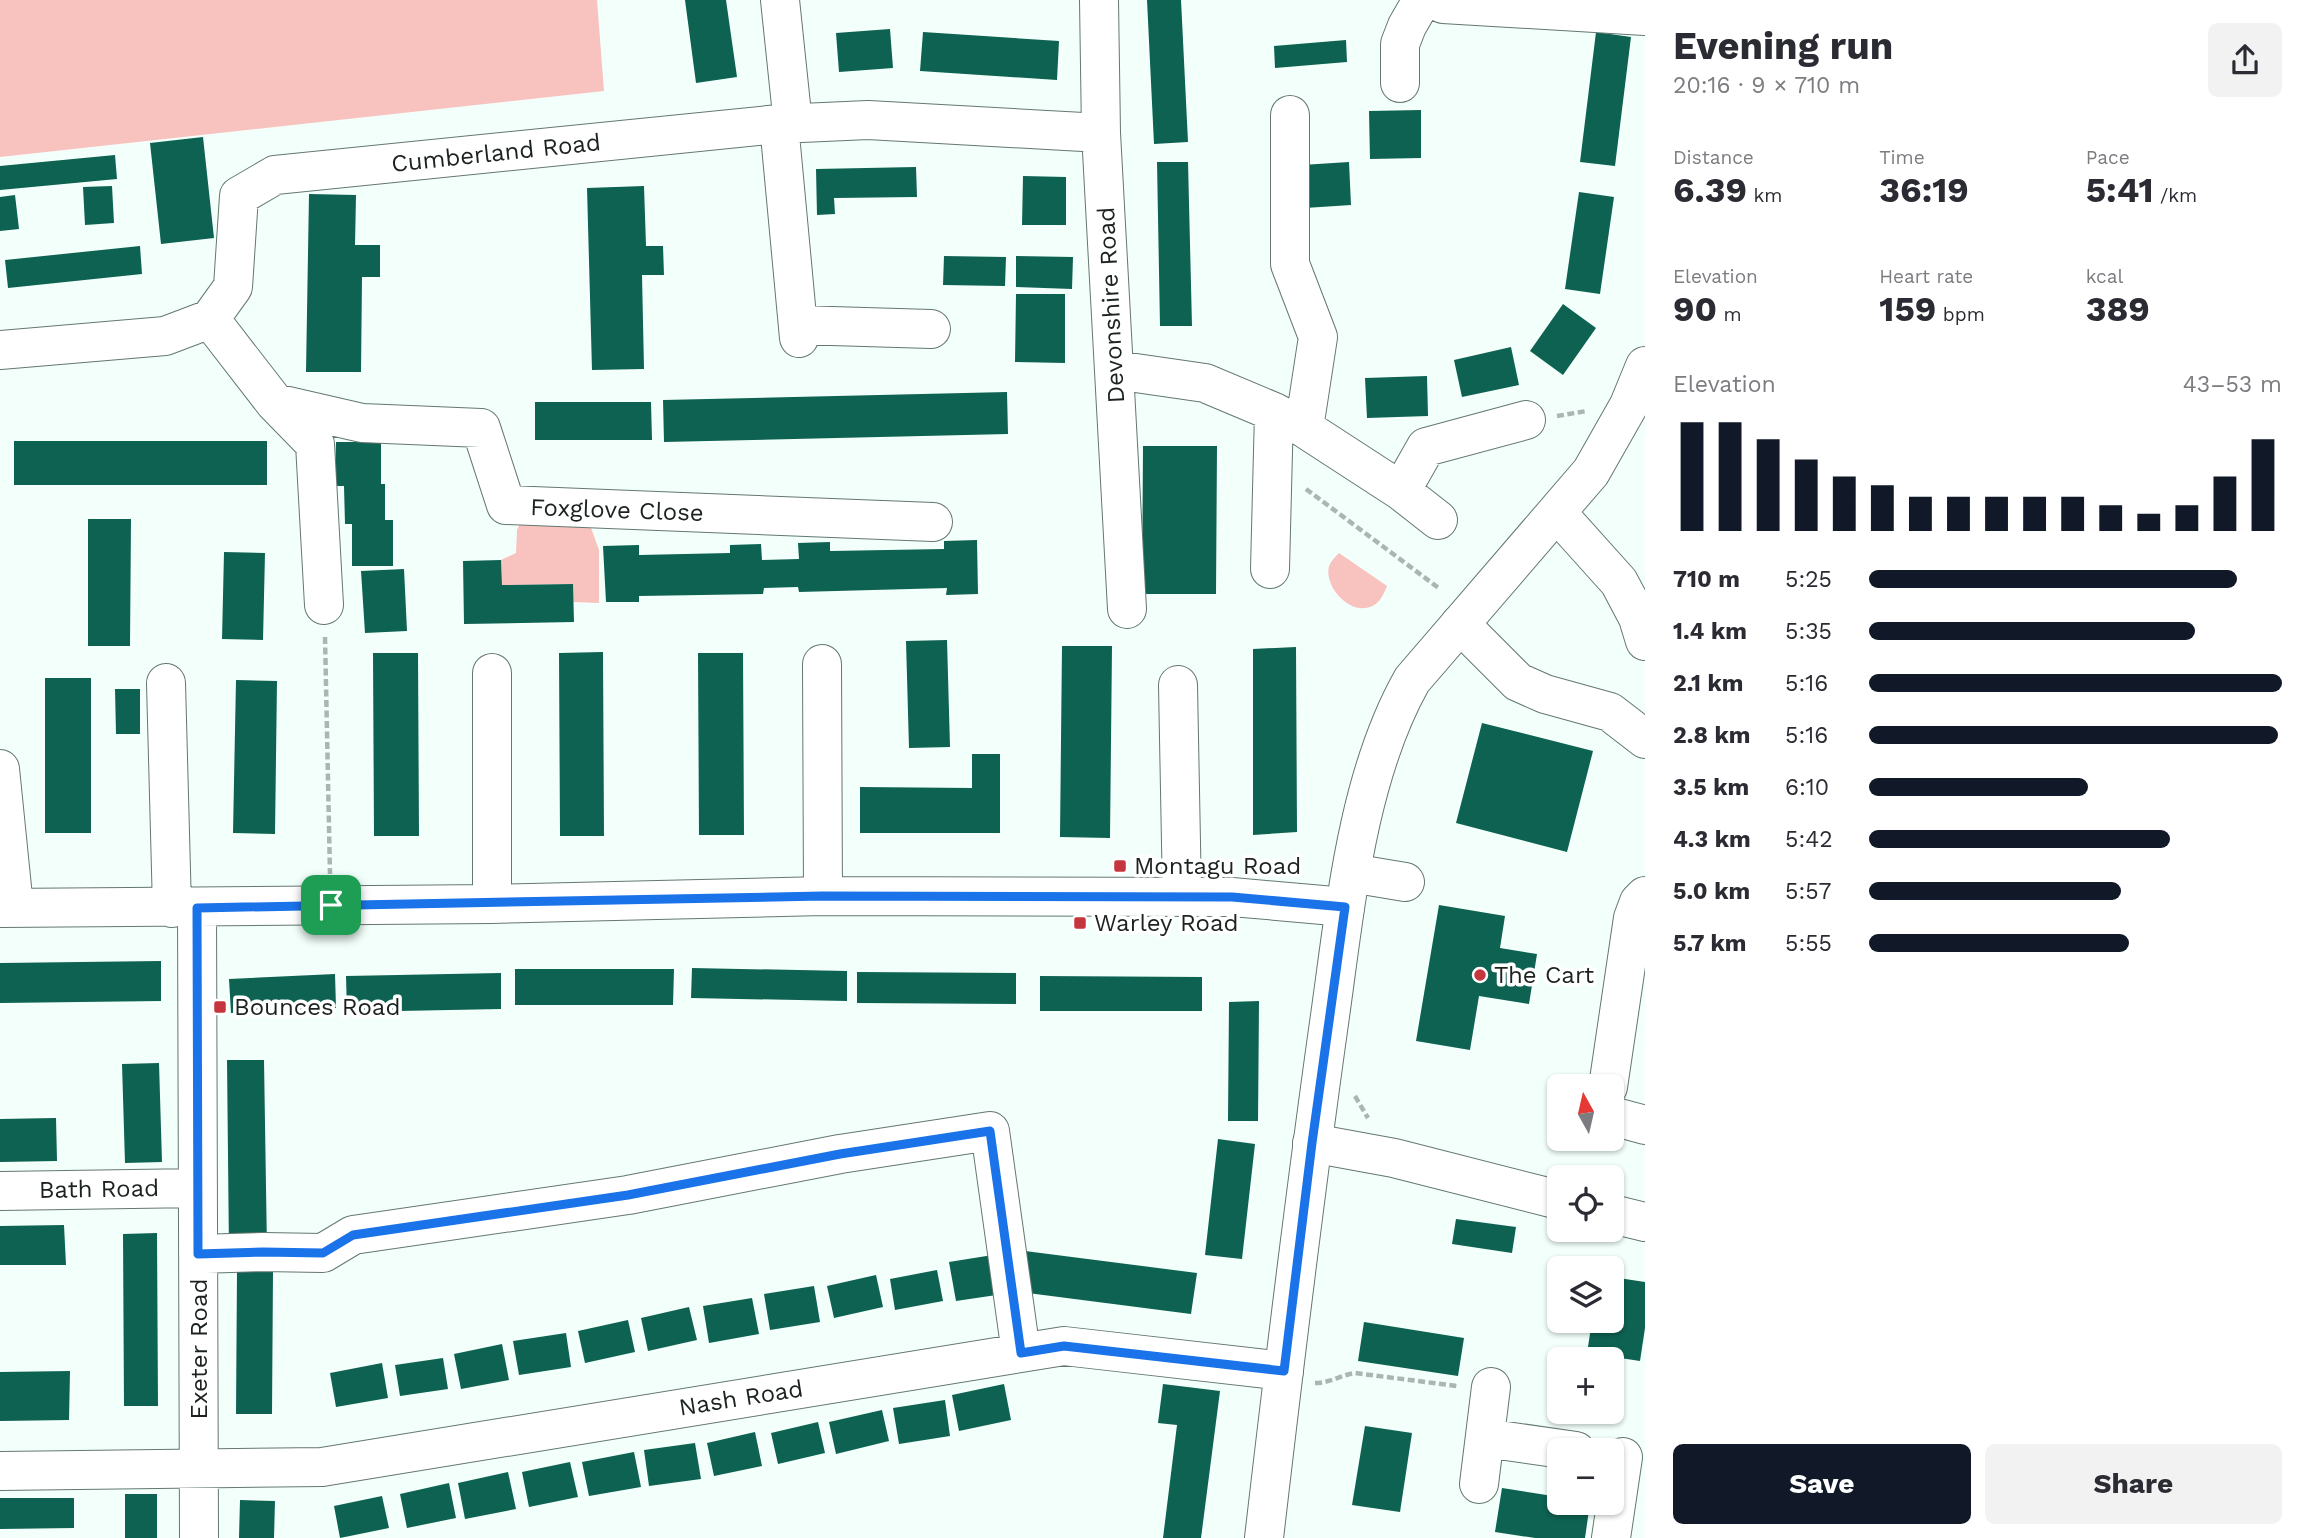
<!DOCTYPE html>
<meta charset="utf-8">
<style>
:root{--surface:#fff;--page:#f2f2f3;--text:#2b2b33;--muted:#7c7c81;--accent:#111827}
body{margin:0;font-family:"Work Sans",sans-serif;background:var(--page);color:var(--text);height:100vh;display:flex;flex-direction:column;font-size:26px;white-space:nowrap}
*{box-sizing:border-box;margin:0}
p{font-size:23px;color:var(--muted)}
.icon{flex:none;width:38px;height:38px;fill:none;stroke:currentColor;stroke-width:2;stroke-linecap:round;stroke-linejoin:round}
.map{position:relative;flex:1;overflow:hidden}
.panel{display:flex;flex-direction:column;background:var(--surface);width:665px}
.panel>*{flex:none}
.needle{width:46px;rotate:352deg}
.tools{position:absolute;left:1547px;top:1074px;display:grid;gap:14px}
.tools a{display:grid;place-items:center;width:77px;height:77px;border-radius:10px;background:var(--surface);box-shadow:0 2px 5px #0004;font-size:35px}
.pin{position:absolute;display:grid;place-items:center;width:60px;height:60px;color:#fff;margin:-30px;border-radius:14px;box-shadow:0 4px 10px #0006}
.round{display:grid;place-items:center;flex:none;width:74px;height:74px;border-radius:10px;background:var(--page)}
.summary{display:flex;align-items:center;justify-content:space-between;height:119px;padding:0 28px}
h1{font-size:38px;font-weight:700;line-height:52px}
.stats{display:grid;grid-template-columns:repeat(3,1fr);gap:10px;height:119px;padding:7px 28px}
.stats div{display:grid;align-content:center}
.stats b{font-size:35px;font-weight:700}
.stats small{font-size:19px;font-weight:400}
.stats p{font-size:19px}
.chart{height:196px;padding:14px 28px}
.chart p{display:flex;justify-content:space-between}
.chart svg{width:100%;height:126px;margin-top:7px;stroke:var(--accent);stroke-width:6}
.cta{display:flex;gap:14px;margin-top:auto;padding:14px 28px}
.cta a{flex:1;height:80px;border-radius:10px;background:var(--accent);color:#fff;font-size:28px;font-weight:700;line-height:80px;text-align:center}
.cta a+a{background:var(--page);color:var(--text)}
ul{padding:0 28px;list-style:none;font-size:23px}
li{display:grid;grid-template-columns:112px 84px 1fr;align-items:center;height:52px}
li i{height:18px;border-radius:9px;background:var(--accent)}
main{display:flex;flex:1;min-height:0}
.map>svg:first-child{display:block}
.green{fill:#f8c2bf}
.building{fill:#0e6251}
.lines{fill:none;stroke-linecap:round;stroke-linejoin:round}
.minor-casing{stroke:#647771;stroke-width:40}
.major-casing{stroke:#647771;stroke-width:40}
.path{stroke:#abb6b2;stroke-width:4.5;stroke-dasharray:7 3.5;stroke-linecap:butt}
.minor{stroke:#fff;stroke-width:38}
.major{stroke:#fff;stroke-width:38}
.route-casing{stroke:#fff;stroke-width:14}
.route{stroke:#1a73e8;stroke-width:9}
.poi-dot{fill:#c5353e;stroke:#fff;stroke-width:2.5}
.labels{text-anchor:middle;stroke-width:7;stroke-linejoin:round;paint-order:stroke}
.street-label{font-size:24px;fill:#1b2220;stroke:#fff}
.poi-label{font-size:24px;fill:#1b2220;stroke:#fff;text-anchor:start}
</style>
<main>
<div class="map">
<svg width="1645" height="1538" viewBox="0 0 1645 1538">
<rect width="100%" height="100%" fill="#f2fffa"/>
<path class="green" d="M0 0H597L604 91 0 157Z
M586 514 599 550V603L573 602V584L502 585 501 560 516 553 517 530 522 519Z
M1339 553 1387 586C1385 591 1382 597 1379 601 1358 623 1323 590 1329 566 1331 561 1335 557 1339 553Z"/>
<path class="building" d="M685 0H726L737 77 696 83Z
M1147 0H1181L1188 142 1154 144Z
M890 29 893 68 839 72 836 33Z
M923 32 1059 41 1057 80 920 71Z
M1596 32 1631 37 1615 166 1580 162Z
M1346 40 1347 62 1275 68 1274 46Z
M1421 110V158L1370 159 1369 111Z
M203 137 214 238 161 244 150 143Z
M115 155 117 179 0 190V166Z
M1157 162H1188L1192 326H1160Z
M1349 162 1351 205 1305 208 1302 165Z
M916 167 917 197 834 198 835 214 817 215 816 169Z
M1023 176 1066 177V225H1022Z
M112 186 114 223 85 225 83 187Z
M644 186 646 246H663L664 275H642L644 369 592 370 587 188Z
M1579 192 1614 197 1600 294 1565 289Z
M309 194 356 195 355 245H380V277H362L361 372H306Z
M15 195 19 229 0 231V197Z
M140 246 142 274 8 288 5 260Z
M944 256 1006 257 1005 286 943 285Z
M1016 256 1073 257 1072 289 1016 287Z
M1016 294H1065V363L1015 362Z
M1563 304 1596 328 1563 375 1530 351Z
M1511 347 1519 385 1462 397 1454 360Z
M1427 376 1428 416 1367 418 1365 378Z
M1007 392 1008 434 664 442 663 400Z
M535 402H651L652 440H535Z
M14 441H267V485H14Z
M336 442H381V484H385V520H393V566H352V524H345L344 486H335Z
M1143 446H1217L1216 594H1142Z
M88 519H131L130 646H88Z
M977 540 978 594 946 595 947 588 799 592 798 587 764 588 763 594 639 596V602H606L603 546 639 545V555L730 553V545L761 544 762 560 799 559 798 543 830 542V551L944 549V541Z
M224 552 265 553 263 640 222 639Z
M501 560 502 585 573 584 574 622 464 624 463 561Z
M404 569 407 631 365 633 361 571Z
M947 640 950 747 909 748 906 641Z
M1062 646H1112L1110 838 1060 837Z
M1296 647 1297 832 1253 835V649Z
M603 652 604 836H560L559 653Z
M373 653H418L419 836H374Z
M698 653H743L744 835H699Z
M45 678H91V833H45Z
M236 680 277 681 275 834 233 833Z
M115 689H140V734H116Z
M1482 723 1593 751 1567 852 1456 823Z
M972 754H1000V833H860V787L972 788Z
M1439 905 1505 916 1500 948 1537 954 1529 1004 1479 996 1470 1050 1416 1041Z
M161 961V1001L0 1003V963Z
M692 968 847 971V1001L691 998Z
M515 969H674L673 1005H515Z
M857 972 1016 973V1004L857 1003Z
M501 973V1009L347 1012 346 976Z
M335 974 336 1008 231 1013 229 979Z
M1040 976 1202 977V1011H1040Z
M1259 1001 1258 1121H1228L1229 1002Z
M227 1060H264L267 1251 229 1252Z
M159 1063 162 1162 125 1163 122 1064Z
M56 1118 57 1161 0 1162V1119Z
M1218 1139 1255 1144 1242 1259 1205 1255Z
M1456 1219 1516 1227 1512 1253 1452 1244Z
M64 1225 66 1265H0V1226Z
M157 1233 158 1406H124L123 1234Z
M1025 1251 1197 1273 1191 1314 1020 1292Z
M999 1254 1010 1293 956 1301 949 1262Z
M937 1270 943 1301 895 1310 890 1279Z
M237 1271H273L272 1414H236Z
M876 1275 883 1307 834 1318 827 1286Z
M1612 1277 1645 1282V1328L1640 1361 1587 1353 1592 1321H1612Z
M814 1286 820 1322 770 1330 764 1294Z
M752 1298 759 1334 709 1343 703 1306Z
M689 1307 697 1340 648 1351 641 1318Z
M628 1320 635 1352 585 1363 578 1331Z
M1364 1322 1464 1338 1458 1376 1358 1361Z
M566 1333 571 1367 519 1375 513 1341Z
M502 1344 509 1380 461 1389 454 1354Z
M443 1358 448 1389 400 1396 395 1365Z
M382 1363 388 1398 336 1407 330 1373Z
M70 1371 69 1420 0 1421V1372Z
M1004 1384 1011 1420 959 1431 952 1395Z
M1163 1384 1220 1391 1201 1538H1163L1177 1425 1158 1423Z
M945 1400 950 1436 899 1444 893 1408Z
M882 1410 889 1441 836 1454 829 1422Z
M818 1422 825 1453 778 1464 771 1433Z
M1365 1426 1412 1433 1400 1512 1352 1505Z
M755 1432 762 1466 714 1476 707 1443Z
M695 1443 701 1479 649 1486 644 1450Z
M634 1452 641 1487 589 1496 582 1462Z
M570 1462 578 1497 529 1507 522 1472Z
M508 1472 516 1509 465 1519 458 1483Z
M449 1483 456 1518 407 1528 400 1494Z
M1502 1488 1559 1497V1503H1590L1585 1538H1535L1495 1532Z
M125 1494H157V1538H125Z
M382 1496 389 1528 340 1538 334 1506Z
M0 1498H74V1528L0 1529Z
M240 1500 275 1501 274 1538H239Z"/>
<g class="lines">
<defs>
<path id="minor" d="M780 0 793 124
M1099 0 1101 133 1127 609
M1434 0 1443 4 1645 16
M1400 83V44L1407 26 1422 0
M1290 115V264L1318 337 1304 428
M779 124 799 338
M210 319 275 403 315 444 324 605
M798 325 931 329
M0 350 165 336 210 319 233 287 239 196 275 175 779 124 868 120 1101 133
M1115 370 1205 383 1274 412 1304 428 1401 491 1438 520
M275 403 362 423 481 428 506 505 933 522
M1401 491 1426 447 1526 420
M1557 513 1619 582 1638 618 1645 641
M1270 569 1274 412
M1460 624 1518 682 1545 694 1610 712 1645 739
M822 664 823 896
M166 683 172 908
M1178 685 1182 896
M0 769 14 907
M1351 873 1405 882
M492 904V673
M0 908 492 904 823 896 1232 897 1345 907
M197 908 199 1538
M1608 1087 1633 918 1639 902 1645 896
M1612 1116 1645 1125
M1312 1143 1394 1158 1559 1200
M0 1191 198 1188
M1612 1214 1645 1222
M198 1254 263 1252 323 1253 353 1235 628 1195 840 1154 990 1131 1021 1353
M1485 1438 1576 1451
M0 1471 322 1467 1064 1346 1284 1371
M1479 1484 1491 1387
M1611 1538 1623 1457"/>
<path id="major" d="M1264 1538C1284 1366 1305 1194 1329 1023 1345 912 1356 779 1412 680L1591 472 1629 405 1645 366"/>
</defs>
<use href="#minor" class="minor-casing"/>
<use href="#major" class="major-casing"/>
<path class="path" d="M1557 416 1587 411
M1306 489 1440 589
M325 637 330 874
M1355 1096 1368 1118
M1315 1383C1330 1383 1341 1375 1355 1373L1457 1386"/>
<use href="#minor" class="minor"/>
<use href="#major" class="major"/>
</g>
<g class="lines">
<defs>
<path id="route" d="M823 896 1232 897 1345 907 1312 1143 1284 1371 1064 1346 1021 1353 990 1131 840 1154 628 1195 353 1235 323 1253 263 1252 198 1254 197 908Z"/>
</defs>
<use href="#route" class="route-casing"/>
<use href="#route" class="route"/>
</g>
<g class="poi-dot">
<rect x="1113" y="859" width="14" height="14" rx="3.5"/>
<rect x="1073" y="916" width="14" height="14" rx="3.5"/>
<circle cx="1480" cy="975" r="7"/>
<rect x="213" y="1000" width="14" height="14" rx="3.5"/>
</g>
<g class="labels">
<g class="street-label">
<text transform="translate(496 153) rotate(-6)" y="8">Cumberland Road</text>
<text transform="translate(1111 305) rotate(-93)" y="8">Devonshire Road</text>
<text transform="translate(617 510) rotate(2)" y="8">Foxglove Close</text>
<text transform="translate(99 1189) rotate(-1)" y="8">Bath Road</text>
<text transform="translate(199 1349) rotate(-90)" y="8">Exeter Road</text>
<text transform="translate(741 1398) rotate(-9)" y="8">Nash Road</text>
</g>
<g class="poi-label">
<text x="1134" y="874">Montagu Road</text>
<text x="1094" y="931">Warley Road</text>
<text x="1494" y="983">The Cart</text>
<text x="234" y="1015">Bounces Road</text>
</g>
</g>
</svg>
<div class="tools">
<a><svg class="needle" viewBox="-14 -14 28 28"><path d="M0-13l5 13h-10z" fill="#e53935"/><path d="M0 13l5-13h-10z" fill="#7c7c81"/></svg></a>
<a><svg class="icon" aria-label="locate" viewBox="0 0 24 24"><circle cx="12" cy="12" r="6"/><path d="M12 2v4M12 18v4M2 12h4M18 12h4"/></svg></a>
<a><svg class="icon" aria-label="layers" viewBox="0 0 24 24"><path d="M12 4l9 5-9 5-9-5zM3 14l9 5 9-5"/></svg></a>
<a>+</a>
<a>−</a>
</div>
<div class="pin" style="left:331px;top:905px;background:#1e9e55"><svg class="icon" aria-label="arrive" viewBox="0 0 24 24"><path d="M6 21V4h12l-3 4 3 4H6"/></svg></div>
</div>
<section class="panel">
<div class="summary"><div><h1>Evening run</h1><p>20:16 · 9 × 710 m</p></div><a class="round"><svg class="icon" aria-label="share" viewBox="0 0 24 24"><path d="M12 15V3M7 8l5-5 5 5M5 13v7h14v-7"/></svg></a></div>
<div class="stats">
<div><p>Distance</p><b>6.39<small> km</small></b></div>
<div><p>Time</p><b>36:19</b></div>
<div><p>Pace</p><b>5:41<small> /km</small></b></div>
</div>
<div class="stats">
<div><p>Elevation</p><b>90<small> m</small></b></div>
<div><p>Heart rate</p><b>159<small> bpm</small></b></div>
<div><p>kcal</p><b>389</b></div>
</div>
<div class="chart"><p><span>Elevation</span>43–53 m</p>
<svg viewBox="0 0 160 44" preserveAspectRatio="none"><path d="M5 44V6M15 44V6M25 44V12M35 44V19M45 44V25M55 44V28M65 44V32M75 44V32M85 44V32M95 44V32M105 44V32M115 44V35M125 44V38M135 44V35M145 44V25M155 44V12"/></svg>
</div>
<ul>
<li><b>710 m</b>5:25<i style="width:89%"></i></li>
<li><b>1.4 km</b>5:35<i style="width:79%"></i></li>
<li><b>2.1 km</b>5:16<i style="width:100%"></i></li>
<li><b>2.8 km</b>5:16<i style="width:99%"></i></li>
<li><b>3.5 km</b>6:10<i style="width:53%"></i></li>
<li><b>4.3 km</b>5:42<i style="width:73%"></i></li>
<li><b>5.0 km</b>5:57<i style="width:61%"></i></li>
<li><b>5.7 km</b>5:55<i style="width:63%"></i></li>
</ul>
<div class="cta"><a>Save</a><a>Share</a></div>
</section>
</main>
